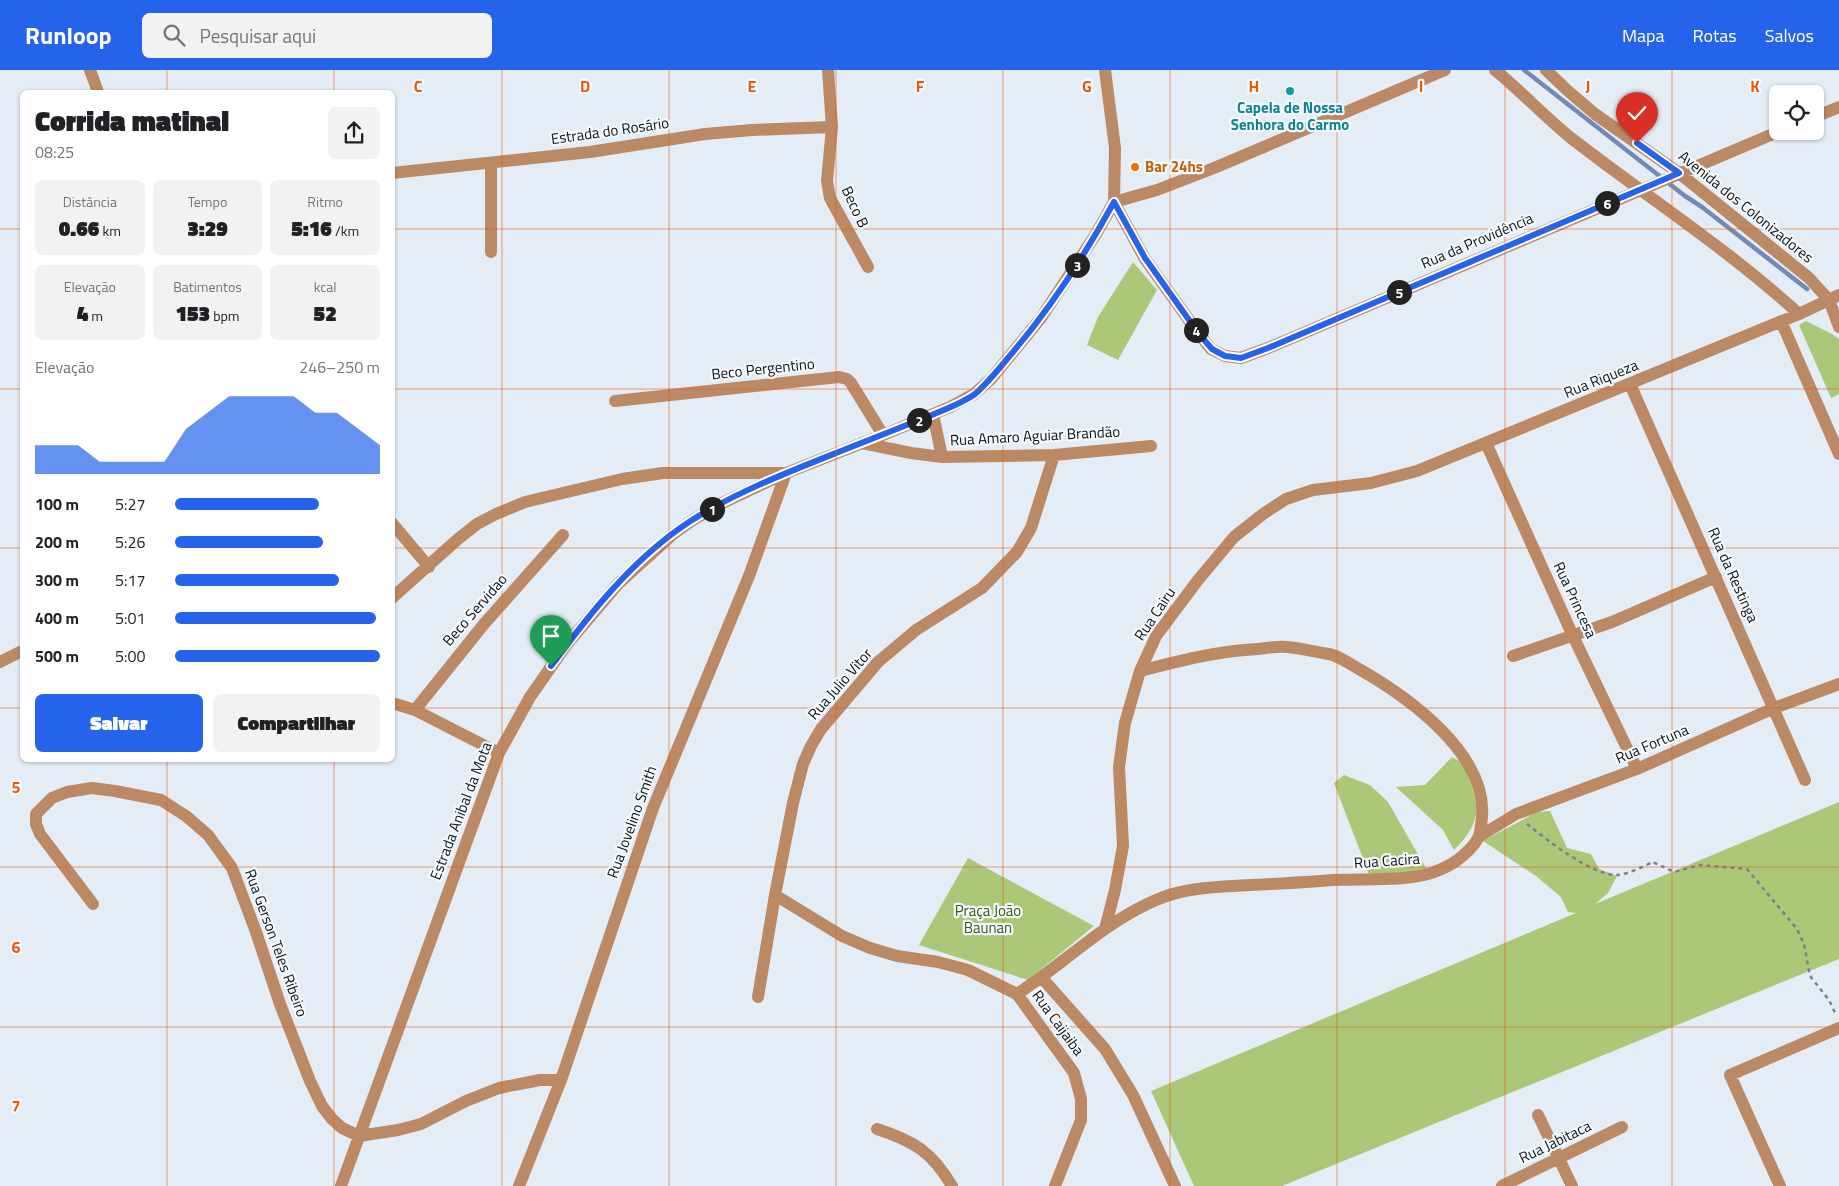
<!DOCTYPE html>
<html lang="pt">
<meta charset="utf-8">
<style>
:root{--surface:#fff;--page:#f2f2f2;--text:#202124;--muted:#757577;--accent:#2563eb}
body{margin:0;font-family:"Titillium Web",sans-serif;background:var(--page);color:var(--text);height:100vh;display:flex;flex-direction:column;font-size:19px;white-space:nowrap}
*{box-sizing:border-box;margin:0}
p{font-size:16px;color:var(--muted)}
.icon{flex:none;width:28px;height:28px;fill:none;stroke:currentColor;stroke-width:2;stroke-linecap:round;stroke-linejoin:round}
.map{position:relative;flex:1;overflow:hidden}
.panel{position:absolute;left:20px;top:20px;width:375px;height:672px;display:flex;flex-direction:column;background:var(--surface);border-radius:8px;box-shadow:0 1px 4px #0004}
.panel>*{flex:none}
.controls{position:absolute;left:1769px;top:15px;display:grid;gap:10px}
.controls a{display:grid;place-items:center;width:55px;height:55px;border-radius:8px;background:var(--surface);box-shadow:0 1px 4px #0004;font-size:25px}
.pin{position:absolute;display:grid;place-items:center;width:42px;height:42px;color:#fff;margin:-51px -21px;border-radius:50% 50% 50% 0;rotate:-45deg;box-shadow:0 0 5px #0007}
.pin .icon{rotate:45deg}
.km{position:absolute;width:25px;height:25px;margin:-12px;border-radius:50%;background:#222;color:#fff;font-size:14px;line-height:25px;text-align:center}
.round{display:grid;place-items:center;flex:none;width:52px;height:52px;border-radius:8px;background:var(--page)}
.head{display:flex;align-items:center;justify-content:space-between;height:85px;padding:0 15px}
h1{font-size:28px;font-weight:800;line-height:38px}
.stats{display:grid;grid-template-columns:repeat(3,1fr);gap:8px;height:85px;padding:5px 15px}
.stats div{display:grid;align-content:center;border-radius:8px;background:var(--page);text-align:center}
.stats b{font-size:21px;font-weight:800}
.stats small{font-size:14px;font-weight:400}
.stats p{font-size:14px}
.chart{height:140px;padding:10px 15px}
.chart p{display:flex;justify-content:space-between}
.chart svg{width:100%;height:90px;margin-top:5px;fill:var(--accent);opacity:.7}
.action{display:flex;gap:10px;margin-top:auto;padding:10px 15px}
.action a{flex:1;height:58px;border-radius:8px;background:var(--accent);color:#fff;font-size:20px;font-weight:800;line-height:58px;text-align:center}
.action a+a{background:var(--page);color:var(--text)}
ul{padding:0 15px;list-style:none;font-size:16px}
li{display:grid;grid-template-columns:80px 60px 1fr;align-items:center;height:38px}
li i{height:12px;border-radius:6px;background:var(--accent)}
header{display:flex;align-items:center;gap:30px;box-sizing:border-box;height:70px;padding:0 25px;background:var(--accent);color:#fff}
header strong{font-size:24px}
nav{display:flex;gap:28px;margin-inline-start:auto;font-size:18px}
.search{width:350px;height:45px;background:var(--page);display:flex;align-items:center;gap:12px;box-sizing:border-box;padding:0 18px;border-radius:8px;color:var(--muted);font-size:19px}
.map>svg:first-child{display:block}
.green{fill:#abc879}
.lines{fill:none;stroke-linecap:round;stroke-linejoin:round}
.stream{stroke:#748ab5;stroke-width:4.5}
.path{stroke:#7c8187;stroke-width:2.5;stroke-dasharray:4 4;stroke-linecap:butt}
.minor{stroke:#bb8a65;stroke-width:12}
.route-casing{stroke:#fff;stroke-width:10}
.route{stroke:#2563eb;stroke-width:6}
.grid{fill:none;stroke:#e8590c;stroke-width:1;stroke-opacity:0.55}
.culture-dot{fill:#0f9aa8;stroke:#f4f9fe;stroke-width:2}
.food-dot{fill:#e8710a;stroke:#f4f9fe;stroke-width:2}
.labels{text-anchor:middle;stroke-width:4.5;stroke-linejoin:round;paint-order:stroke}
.culture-label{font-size:15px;font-weight:bold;fill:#0d838f;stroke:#f4f9fe}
.street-label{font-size:15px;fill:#0f1215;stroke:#f4f9fe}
.food-label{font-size:15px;font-weight:bold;fill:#c56008;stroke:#f4f9fe;text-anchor:start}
.park-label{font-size:15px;fill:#42551a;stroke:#f4f9fe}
.grid-label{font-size:16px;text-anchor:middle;font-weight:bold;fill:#e8590c;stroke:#f4f9fe;stroke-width:4.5;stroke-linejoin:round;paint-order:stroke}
</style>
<header>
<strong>Runloop</strong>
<div class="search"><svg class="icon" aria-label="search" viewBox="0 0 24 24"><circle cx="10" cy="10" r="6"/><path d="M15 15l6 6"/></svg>Pesquisar aqui</div>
<nav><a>Mapa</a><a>Rotas</a><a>Salvos</a></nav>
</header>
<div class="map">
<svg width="1839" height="1116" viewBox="0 0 1839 1116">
<rect width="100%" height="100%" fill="#e4ecf5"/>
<path class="green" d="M1133 192 1157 220 1118 290 1087 275 1098 247Z
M1806 251 1832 264 1839 269V324L1831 328 1799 255Z
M1452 687 1464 694C1477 733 1487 747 1454 780L1443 760 1396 717 1425 715Z
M1344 705 1370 715 1388 732 1427 800 1370 807 1334 713Z
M1839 732V889L1282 1116H1194L1151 1021 1576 843 1568 842 1561 827 1536 806 1483 771 1537 742 1550 741 1567 778 1591 784 1599 799 1617 806 1608 823 1595 834Z
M968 788 1094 856 1028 910 919 875Z"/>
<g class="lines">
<path class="stream" d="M1524 0 1685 126 1702 137 1807 219"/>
<path class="path" d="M1527 754C1547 770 1591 805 1617 805 1626 805 1644 796 1653 792L1674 802 1700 795 1747 799 1797 859 1804 874 1810 906 1829 930 1836 945"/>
<path class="minor" d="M90 0 98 22
M828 0 832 57 827 111 830 128 868 197
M1445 0 1214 98 1157 120 1114 132 1145 189 1199 264 1211 279 1225 286 1241 288 1268 278 1780 61
M1495 0C1521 21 1545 47 1571 68 1647 127 1728 179 1799 244
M1546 0 1568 21 1595 44 1679 103 1809 208 1829 230 1839 257
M1815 47 1839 37
M491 93V182
M392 103 590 82 705 64 752 60 832 57
M1781 251 1839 384
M1630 314 1805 710
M615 331 839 307 847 309 851 313 883 365
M933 344 942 387
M862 373 911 383 942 387 1054 385 1151 376
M1486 373 1573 566 1637 699
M392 453 429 497
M392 528 458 469 477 454 496 444 525 432 622 409 663 403H786L749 506 653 738 561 1010 519 1116
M1513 586 1612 552 1716 507
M0 592 22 581
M392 633 415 640 499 683
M415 640 484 554 563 465
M1480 766 1516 744 1637 699 1774 638 1839 614
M775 825 842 866 870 878 897 886 938 892 968 900 1017 924 1074 1003 1081 1029V1050L1055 1116
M93 834 40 764 36 754V744L52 728 67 722 92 718 115 721 161 730 186 746 208 765 232 798 256 862 280 934 310 1011 322 1036 332 1049 342 1058 359 1066 398 1060 421 1054 466 1031 499 1018 540 1010H561
M1105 859 1115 820 1123 776 1119 697 1125 653 1140 601 1156 566 1198 510 1234 467 1263 444 1286 429 1313 420 1371 413 1417 401 1799 244 1839 225
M1042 908 1105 979 1133 1025 1175 1116
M1017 924C1064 894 1104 852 1156 830 1185 817 1218 817 1250 815 1277 814 1304 812 1332 810 1379 807 1431 818 1468 781 1481 768 1480 764 1482 747 1487 683 1408 627 1359 599 1350 594 1339 586 1329 584 1315 582 1300 578 1287 577 1277 576 1267 578 1258 579 1217 581 1179 591 1140 601
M758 927 775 825 793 733 803 694 811 676 821 659 878 592 916 560 982 518 1017 482 1031 458 1054 385
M1538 1045 1572 1116
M877 1059C914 1071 932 1082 952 1116
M341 1116 499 683 530 627 567 574 618 514 672 465 690 452 716 436 786 403 883 365 950 337 974 324 991 309 1041 248 1096 164 1114 132 1115 78 1105 0
M1502 1116 1622 1057
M1780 1116 1730 1005 1839 958"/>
</g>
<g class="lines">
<defs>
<path id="route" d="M551 596C590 543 634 488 689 452 732 424 788 402 836 383 867 371 897 359 927 347 943 340 961 334 975 324 989 312 1001 296 1013 282 1052 236 1085 185 1114 132L1145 188 1199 264 1212 279 1225 286 1241 288 1268 278 1679 103 1637 73"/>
</defs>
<use href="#route" class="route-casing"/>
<use href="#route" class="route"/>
</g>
<path class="grid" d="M167 0V22M334 0V22M502 0V1116M669 0V1116M836 0V1116M1003 0V1116M1170 0V1116M1337 0V1116M1505 0V1116M1672 0V1116M0 159H22M392 159H1839M0 319H22M392 319H1839M0 478H22M392 478H1839M0 638H22M392 638H1839M167 690V1116M334 690V1116M0 797H1839M0 957H1839"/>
<circle class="culture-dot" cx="1290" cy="21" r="5"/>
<circle class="food-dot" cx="1135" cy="97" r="5"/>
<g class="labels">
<g class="culture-label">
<text x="1290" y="43">Capela de Nossa<tspan x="1290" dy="17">Senhora do Carmo</tspan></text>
</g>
<g class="street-label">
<text transform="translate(610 61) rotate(-8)" y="5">Estrada do Rosário</text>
<text transform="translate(855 137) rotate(65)" y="5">Beco B</text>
<text transform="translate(1746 137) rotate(39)" y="5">Avenida dos Colonizadores</text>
<text transform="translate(1477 171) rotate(-23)" y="5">Rua da Providência</text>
<text transform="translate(763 299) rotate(-6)" y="5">Beco Pergentino</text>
<text transform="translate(1601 309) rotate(-22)" y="5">Rua Riqueza</text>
<text transform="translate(1035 366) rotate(-3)" y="5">Rua Amaro Aguiar Brandão</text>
<text transform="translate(1733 505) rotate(66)" y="5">Rua da Restinga</text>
<text transform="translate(1575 530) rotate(65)" y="5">Rua Princesa</text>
<text transform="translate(475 540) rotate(-49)" y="5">Beco Servidao</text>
<text transform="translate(1155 544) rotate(-56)" y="5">Rua Cairu</text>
<text transform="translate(840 614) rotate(-49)" y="5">Rua Julio Vitor</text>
<text transform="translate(1652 674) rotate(-23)" y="5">Rua Fortuna</text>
<text transform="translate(461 741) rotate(-69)" y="5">Estrada Anibal da Mota</text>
<text transform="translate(632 752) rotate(-70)" y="5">Rua Jovelino Smith</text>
<text transform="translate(1387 791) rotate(-4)" y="5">Rua Cacira</text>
<text transform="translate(276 873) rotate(70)" y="5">Rua Gerson Teles Ribeiro</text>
<text transform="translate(1058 953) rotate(54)" y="5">Rua Caijaiba</text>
<text transform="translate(1555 1072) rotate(-26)" y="5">Rua Jabitaca</text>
</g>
<g class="food-label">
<text x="1145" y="102">Bar 24hs</text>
</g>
<g class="park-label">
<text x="988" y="846">Praça João<tspan x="988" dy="17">Baunan</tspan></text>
</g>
</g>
<g class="grid-label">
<text x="418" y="22">C</text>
<text x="585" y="22">D</text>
<text x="752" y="22">E</text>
<text x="920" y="22">F</text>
<text x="1087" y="22">G</text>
<text x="1254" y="22">H</text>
<text x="1421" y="22">I</text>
<text x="1588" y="22">J</text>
<text x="1755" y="22">K</text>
<text x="16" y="723">5</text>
<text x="16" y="883">6</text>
<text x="16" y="1042">7</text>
</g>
</svg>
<div class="controls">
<a><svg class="icon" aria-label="locate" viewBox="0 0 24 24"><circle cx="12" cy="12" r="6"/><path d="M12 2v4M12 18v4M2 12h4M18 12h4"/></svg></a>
</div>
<div class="pin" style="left:551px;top:596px;background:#1e9e55"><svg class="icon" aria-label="arrive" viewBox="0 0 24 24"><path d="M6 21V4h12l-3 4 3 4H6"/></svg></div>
<div class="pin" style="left:1637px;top:73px;background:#d93025"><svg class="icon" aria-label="check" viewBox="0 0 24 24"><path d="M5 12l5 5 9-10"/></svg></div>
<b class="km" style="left:712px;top:439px">1</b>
<b class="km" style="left:919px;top:350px">2</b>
<b class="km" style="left:1077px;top:195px">3</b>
<b class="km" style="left:1196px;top:260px">4</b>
<b class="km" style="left:1399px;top:222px">5</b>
<b class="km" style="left:1607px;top:133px">6</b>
<section class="panel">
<div class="head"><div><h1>Corrida matinal</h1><p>08:25</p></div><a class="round"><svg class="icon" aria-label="share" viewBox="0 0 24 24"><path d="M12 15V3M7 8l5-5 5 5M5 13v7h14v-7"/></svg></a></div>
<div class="stats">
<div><p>Distância</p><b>0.66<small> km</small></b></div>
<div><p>Tempo</p><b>3:29</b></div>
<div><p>Ritmo</p><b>5:16<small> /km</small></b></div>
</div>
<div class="stats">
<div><p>Elevação</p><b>4<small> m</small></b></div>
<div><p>Batimentos</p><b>153<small> bpm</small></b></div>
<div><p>kcal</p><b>52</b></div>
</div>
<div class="chart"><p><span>Elevação</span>246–250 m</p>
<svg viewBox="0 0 160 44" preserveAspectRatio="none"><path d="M0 44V30L10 30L20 30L30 38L40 38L50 38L60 38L70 22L80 14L90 6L100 6L110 6L120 6L130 14L140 14L150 22L160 30V44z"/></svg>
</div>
<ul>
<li><b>100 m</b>5:27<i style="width:70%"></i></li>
<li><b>200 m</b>5:26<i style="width:72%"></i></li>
<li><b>300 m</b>5:17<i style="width:80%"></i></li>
<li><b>400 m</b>5:01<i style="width:98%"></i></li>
<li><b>500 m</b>5:00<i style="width:100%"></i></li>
</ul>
<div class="action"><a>Salvar</a><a>Compartilhar</a></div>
</section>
</div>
